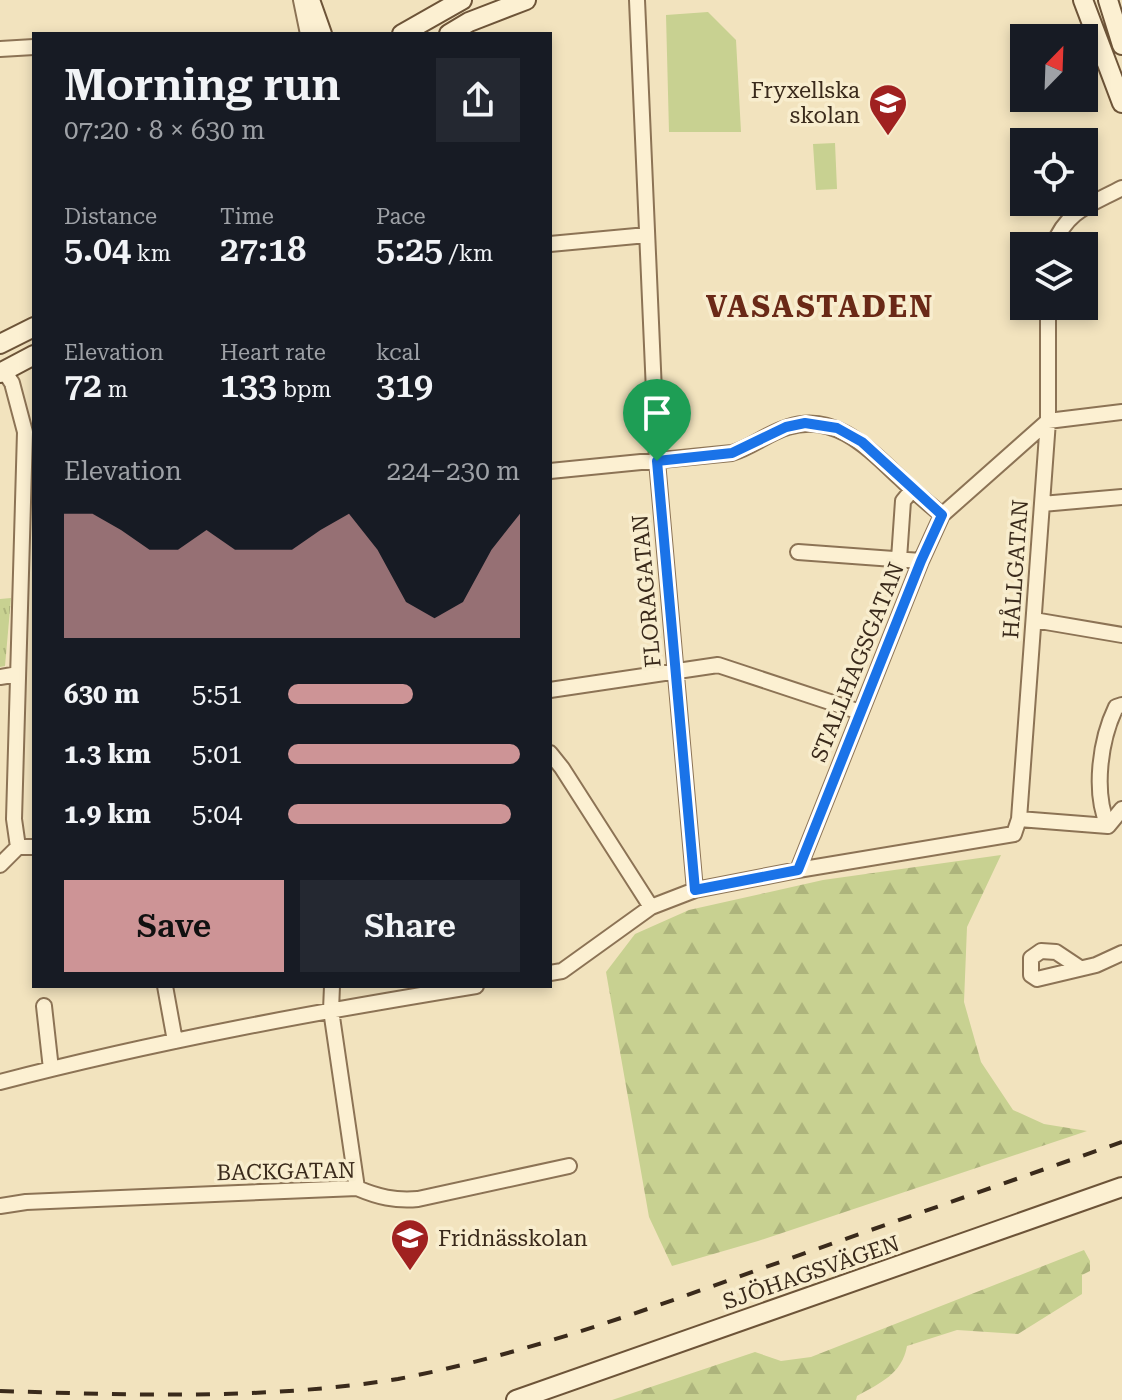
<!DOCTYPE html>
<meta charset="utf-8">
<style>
:root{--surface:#171b24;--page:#242831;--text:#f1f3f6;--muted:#9ea1a6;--accent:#cd9496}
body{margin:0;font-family:"Roboto Serif",serif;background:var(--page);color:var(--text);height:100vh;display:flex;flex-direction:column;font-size:30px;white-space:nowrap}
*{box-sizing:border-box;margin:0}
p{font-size:26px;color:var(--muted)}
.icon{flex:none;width:44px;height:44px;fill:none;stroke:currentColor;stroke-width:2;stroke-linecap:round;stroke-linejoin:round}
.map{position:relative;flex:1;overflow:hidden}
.panel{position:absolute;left:32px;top:32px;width:520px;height:956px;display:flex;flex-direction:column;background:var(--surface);border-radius:0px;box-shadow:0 4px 12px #0003}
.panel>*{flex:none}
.needle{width:52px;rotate:23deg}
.buttons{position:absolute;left:1010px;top:24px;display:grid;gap:16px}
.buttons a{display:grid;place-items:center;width:88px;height:88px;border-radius:0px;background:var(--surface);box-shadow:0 4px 12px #0003;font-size:40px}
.pin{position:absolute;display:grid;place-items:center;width:68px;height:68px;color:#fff;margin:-82px -34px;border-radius:50% 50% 50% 0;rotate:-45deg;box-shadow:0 0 8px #0007}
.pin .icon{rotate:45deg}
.round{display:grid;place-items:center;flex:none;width:84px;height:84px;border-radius:0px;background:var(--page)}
.headline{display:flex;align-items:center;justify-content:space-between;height:136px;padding:0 32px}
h1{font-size:44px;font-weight:600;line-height:60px}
.figures{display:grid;grid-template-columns:repeat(3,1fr);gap:12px;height:136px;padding:8px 32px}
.figures div{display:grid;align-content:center}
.figures b{font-size:34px;font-weight:600}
.figures small{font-size:22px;font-weight:400}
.figures p{font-size:22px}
.chart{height:224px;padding:16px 32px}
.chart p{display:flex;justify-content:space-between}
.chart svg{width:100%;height:144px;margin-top:8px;fill:var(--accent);opacity:.7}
.action{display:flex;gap:16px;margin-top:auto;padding:16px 32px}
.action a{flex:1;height:92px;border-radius:0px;background:var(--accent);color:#111;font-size:32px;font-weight:600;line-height:92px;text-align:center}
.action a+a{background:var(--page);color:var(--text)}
ul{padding:0 32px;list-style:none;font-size:26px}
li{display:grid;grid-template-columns:128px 96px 1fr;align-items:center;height:60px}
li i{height:20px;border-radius:10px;background:var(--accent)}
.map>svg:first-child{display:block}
.grass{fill:url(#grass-tufts)}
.forest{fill:url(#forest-firs)}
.pitch{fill:#c8d191}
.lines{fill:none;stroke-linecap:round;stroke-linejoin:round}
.minor-casing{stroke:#8c7355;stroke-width:18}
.secondary-casing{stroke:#6d5438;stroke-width:22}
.minor{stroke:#fcf0d2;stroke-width:14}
.secondary{stroke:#fcf0d2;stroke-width:18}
.rail{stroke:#3a2a1b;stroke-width:4;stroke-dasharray:14 14;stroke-linecap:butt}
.route-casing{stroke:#fff;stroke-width:16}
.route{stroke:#1a73e8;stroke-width:10}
.labels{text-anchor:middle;stroke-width:7;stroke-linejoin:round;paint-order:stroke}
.poi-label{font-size:22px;fill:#3a2a1b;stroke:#f8edce;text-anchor:end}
.street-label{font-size:22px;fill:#3a2a1b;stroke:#f8edce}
.district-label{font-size:30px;font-weight:bold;letter-spacing:2px;fill:#6a2917;stroke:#f8edce}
</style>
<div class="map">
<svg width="1122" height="1400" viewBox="0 0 1122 1400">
<defs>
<pattern id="grass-tufts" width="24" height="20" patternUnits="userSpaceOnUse" patternTransform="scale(2)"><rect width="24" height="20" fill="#c8d191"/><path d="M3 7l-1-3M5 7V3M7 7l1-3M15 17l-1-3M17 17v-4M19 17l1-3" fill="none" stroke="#adb47c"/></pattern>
<pattern id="forest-firs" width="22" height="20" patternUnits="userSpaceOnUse" patternTransform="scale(2)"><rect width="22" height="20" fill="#c8d191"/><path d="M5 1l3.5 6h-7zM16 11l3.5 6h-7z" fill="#adb47c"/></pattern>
</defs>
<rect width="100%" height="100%" fill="#f2e3be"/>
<path class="grass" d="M11 598 5 666 0 667V599Z"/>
<path class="forest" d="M1001 855 967 927 964 1002 981 1062 1013 1110 1044 1124 1087 1131 758 1241 672 1266 649 1217 606 972 635 934 689 910 823 880Z
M1084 1250 1090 1261V1271L1082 1275V1294L1018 1334 957 1330 907 1346C902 1374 880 1383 857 1396L856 1400H612L755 1352 781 1361 811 1357Z"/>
<path class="pitch" d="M708 12 736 40 741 132H669L666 15Z
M835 143 837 189 816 190 813 144Z"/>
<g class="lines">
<defs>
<path id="minor" d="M301 0 308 34
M637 0 657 461 695 890
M0 49 34 47
M550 244 647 235
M1053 246C1067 210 1090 205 1122 188
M4 371 12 383 25 432 14 819 18 847
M550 471 732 453C752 447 768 433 788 427 835 412 869 449 900 478 913 491 928 503 942 515
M1042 504 1122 497
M798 552 921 561
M899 559 903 501 912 490
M1034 620 1122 635
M0 677 18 674
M550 690 718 665 860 712
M550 753 562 768 651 907
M1019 819 1108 826
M1108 826C1093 792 1100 740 1116 707L1122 705
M1108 826 1122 809
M0 865 18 847H34
M798 870 921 561 942 515 1048 421 1122 412
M1080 968 1056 952 1041 951 1031 958V975L1037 979 1096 965 1122 953
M550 973 562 971 651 907 695 890 798 870 1014 834 1019 819 1048 421V306
M165 986 175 1041
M332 986 331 1010 357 1188
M44 1006 51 1069
M0 1082C157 1041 316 1012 476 986
M0 1206 26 1202 357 1188C378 1197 395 1201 418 1199L569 1166"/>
<path id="secondary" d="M310 0 322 34
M1083 0 1122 103
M1108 0 1122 45
M402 34 462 0
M449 34 469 22 526 0
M0 344 34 327
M0 373 34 355
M516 1400 1122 1187"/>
</defs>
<use href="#minor" class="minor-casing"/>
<use href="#secondary" class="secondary-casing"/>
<use href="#minor" class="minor"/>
<use href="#secondary" class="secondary"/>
<path class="rail" d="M0 1391C132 1395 267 1400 398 1379 523 1355 643 1311 763 1268 882 1226 1002 1184 1122 1142"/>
</g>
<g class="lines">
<defs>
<path id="route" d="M805 423 837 428 862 442 942 515 921 561 798 870 695 890 657 461 732 453 786 427Z"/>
</defs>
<use href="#route" class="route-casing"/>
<use href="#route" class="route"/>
</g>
<defs>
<symbol id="school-pin" viewBox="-11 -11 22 30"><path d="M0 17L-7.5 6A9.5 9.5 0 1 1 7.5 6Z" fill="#a02120" stroke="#f8edce"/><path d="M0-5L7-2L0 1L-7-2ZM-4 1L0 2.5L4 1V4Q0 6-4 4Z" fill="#fff"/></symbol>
</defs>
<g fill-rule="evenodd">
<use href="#school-pin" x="866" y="81" width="44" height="60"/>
<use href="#school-pin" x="388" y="1216" width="44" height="60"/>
</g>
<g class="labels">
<g class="poi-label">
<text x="860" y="98">Fryxellska<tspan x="860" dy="25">skolan</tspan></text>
<text x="438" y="1246" text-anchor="start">Fridnässkolan</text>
</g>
<g class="street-label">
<text transform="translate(1015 569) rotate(-86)" y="8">HÅLLGATAN</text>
<text transform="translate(646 591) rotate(-95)" y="8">FLORAGATAN</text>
<text transform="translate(857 662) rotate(-68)" y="8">STALLHAGSGATAN</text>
<text transform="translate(286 1171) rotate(-1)" y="8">BACKGATAN</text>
<text transform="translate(811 1272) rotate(-19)" y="8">SJÖHAGSVÄGEN</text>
</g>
<g class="district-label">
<text x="820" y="317">VASASTADEN</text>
</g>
</g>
</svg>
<div class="buttons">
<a><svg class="needle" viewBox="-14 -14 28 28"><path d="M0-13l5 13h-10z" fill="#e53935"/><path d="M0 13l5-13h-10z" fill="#9ea1a6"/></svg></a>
<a><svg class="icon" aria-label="locate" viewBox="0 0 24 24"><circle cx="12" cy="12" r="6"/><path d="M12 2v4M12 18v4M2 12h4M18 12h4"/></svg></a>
<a><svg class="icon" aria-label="layers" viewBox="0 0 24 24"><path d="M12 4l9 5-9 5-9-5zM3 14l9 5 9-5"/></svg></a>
</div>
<div class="pin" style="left:657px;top:461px;background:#1e9e55"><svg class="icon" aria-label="arrive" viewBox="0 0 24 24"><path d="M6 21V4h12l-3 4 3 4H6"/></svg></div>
<section class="panel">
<div class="headline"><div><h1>Morning run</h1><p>07:20 · 8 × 630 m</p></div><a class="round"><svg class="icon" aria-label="share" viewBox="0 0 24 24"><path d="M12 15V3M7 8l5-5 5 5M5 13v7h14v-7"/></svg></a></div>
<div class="figures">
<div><p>Distance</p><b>5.04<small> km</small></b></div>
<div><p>Time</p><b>27:18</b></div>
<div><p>Pace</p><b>5:25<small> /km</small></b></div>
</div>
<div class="figures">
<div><p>Elevation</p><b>72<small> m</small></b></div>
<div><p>Heart rate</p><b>133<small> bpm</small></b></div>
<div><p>kcal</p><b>319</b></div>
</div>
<div class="chart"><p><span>Elevation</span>224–230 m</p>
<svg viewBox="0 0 160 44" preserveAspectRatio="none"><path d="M0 44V6L10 6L20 11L30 17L40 17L50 11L60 17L70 17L80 17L90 11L100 6L110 17L120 33L130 38L140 33L150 17L160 6V44z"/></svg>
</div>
<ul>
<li><b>630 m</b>5:51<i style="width:54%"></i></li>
<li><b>1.3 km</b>5:01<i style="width:100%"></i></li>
<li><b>1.9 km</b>5:04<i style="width:96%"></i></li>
</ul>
<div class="action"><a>Save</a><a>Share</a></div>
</section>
</div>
